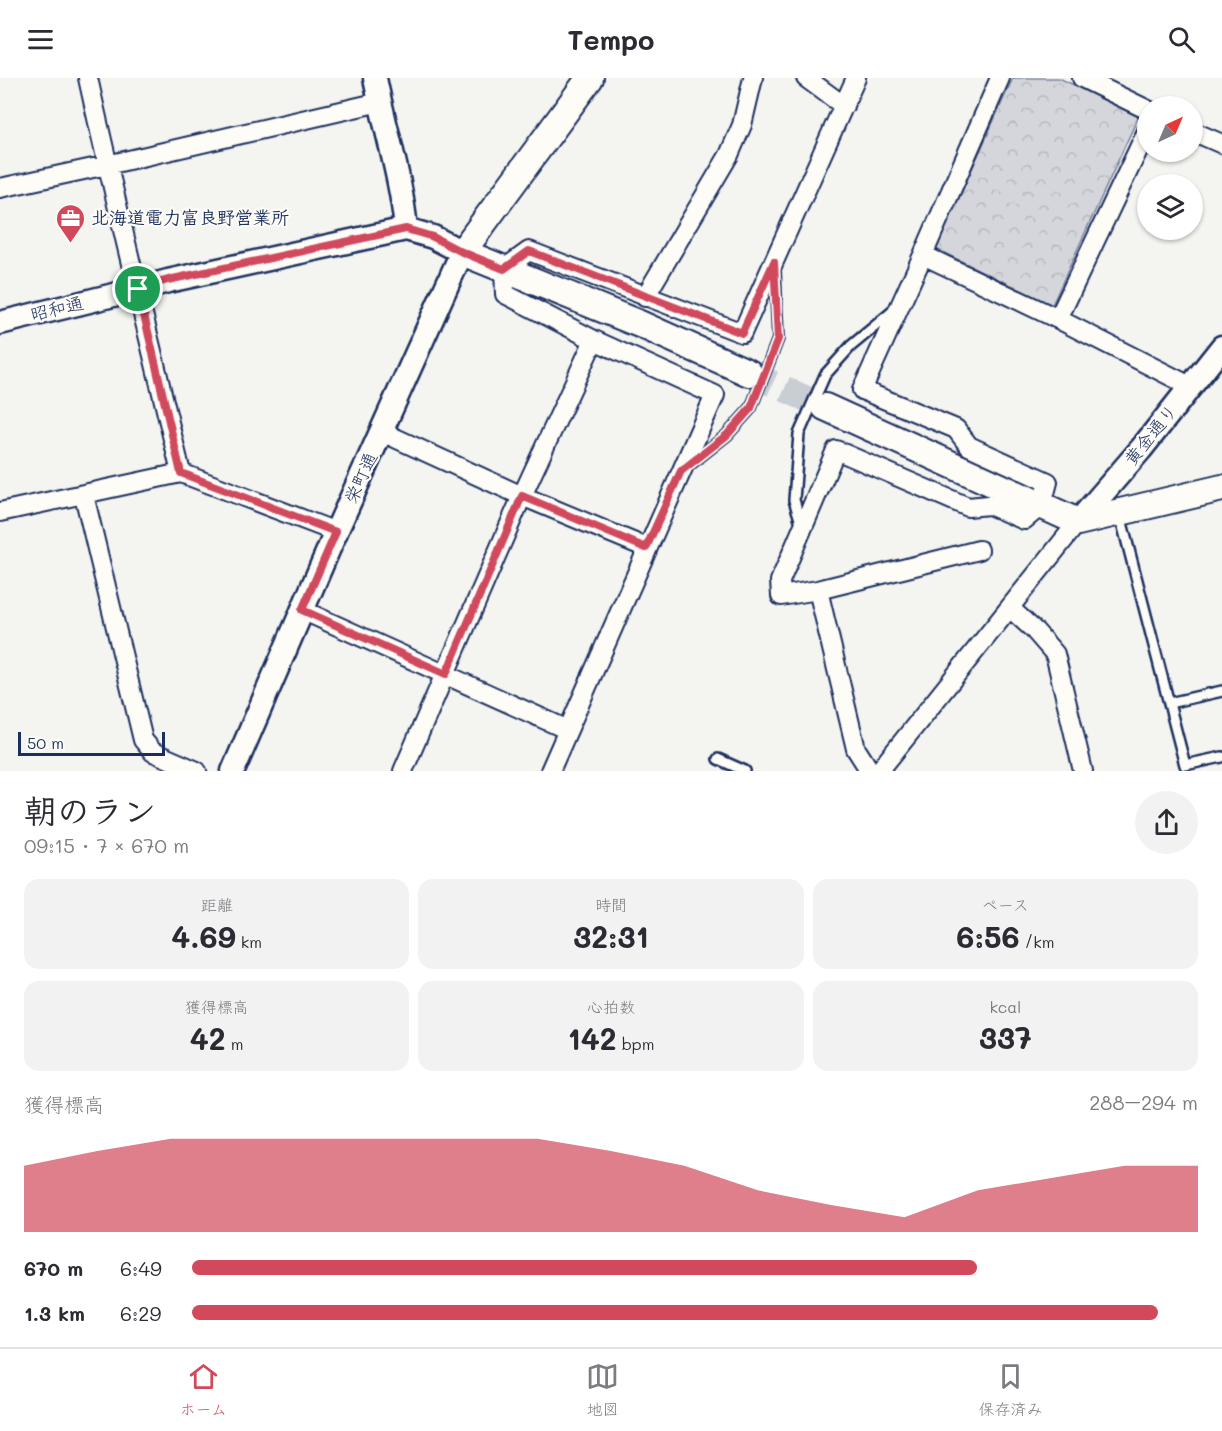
<!DOCTYPE html>
<html lang="ja">
<meta charset="utf-8">
<style>
:root{--surface:#fff;--page:#f2f2f3;--text:#2b2b33;--muted:#7c7c81;--line:#e1e1e2;--accent:#d1495b}
body{margin:0;font-family:Mali,"Klee One",sans-serif;background:var(--page);color:var(--text);height:100vh;display:flex;flex-direction:column;font-size:22px;white-space:nowrap}
*{box-sizing:border-box;margin:0}
p{font-size:20px;color:var(--muted)}
.icon{flex:none;width:33px;height:33px;fill:none;stroke:currentColor;stroke-width:2;stroke-linecap:round;stroke-linejoin:round}
.map{position:relative;height:693px;overflow:hidden}
.panel{display:flex;flex-direction:column;background:var(--surface);flex:1}
.panel>*{flex:none}
.needle{width:39px;rotate:44deg}
.buttons{position:absolute;left:1137px;top:18px;display:grid;gap:12px}
.buttons a{display:grid;place-items:center;width:66px;height:66px;border-radius:50%;background:var(--surface);box-shadow:0 2px 4px #0004;font-size:30px}
.scale{position:absolute;left:18px;bottom:15px;width:147px;box-sizing:border-box;padding-left:6px;border:3px solid #1b2f5e;border-top:0;font-size:16px;line-height:21px;white-space:nowrap;color:#1b2f5e;-webkit-text-stroke:4px #fdfcf7;paint-order:stroke}
.pin{position:absolute;display:grid;place-items:center;width:51px;height:51px;color:#fff;margin:-26px;border:3px solid #fff;border-radius:50%;box-shadow:0 2px 6px #0007}
.round{display:grid;place-items:center;flex:none;width:63px;height:63px;border-radius:32px;background:var(--page)}
.headline{display:flex;align-items:center;justify-content:space-between;height:102px;padding:0 24px}
h1{font-size:33px;font-weight:700;line-height:45px}
.figures{display:grid;grid-template-columns:repeat(3,1fr);gap:9px;height:102px;padding:6px 24px}
.figures div{display:grid;align-content:center;border-radius:15px;background:var(--page);text-align:center}
.figures b{font-size:30px;font-weight:700}
.figures small{font-size:16px;font-weight:400}
.figures p{font-size:16px}
.chart{height:168px;padding:12px 24px}
.chart p{display:flex;justify-content:space-between}
.chart svg{width:100%;height:108px;margin-top:6px;fill:var(--accent);opacity:.7}
ul{padding:0 24px;list-style:none;font-size:20px}
li{display:grid;grid-template-columns:96px 72px 1fr;align-items:center;height:45px}
li i{height:15px;border-radius:8px;background:var(--accent)}
header{display:flex;justify-content:space-between;align-items:center;height:78px;padding:0 24px;background:var(--surface);font-size:27px;font-weight:700}
.dock{display:flex;justify-content:space-around;align-items:center;height:84px;border-top:2px solid var(--line);background:var(--surface);font-size:16px;color:var(--muted)}
.dock a{display:grid;justify-items:center;gap:3px}
.dock .active{color:var(--accent)}
.map>svg:first-child{display:block}
.park{fill:url(#park-crowns);stroke:#78829c;stroke-width:1.5}
.lines{fill:none;stroke-linecap:round;stroke-linejoin:round}
.secondary-tunnel{stroke:#c9cdd4;stroke-width:26;stroke-dasharray:26 13;stroke-linecap:butt}
.service-casing{stroke:#1b2f5e;stroke-width:14}
.minor-casing{stroke:#1b2f5e;stroke-width:22}
.tertiary-casing{stroke:#1b2f5e;stroke-width:27}
.secondary-casing{stroke:#1b2f5e;stroke-width:30}
.service{stroke:#fdfcf7;stroke-width:9}
.minor{stroke:#fdfcf7;stroke-width:18}
.tertiary{stroke:#fdfcf7;stroke-width:22}
.secondary{stroke:#fdfcf7;stroke-width:26}
.route-casing{stroke:#fff;stroke-width:12}
.route{stroke:#d1495b;stroke-width:8}
.labels{text-anchor:middle;stroke-width:4.5;stroke-linejoin:round;paint-order:stroke}
.poi-label{font-size:18px;font-weight:bold;fill:#1b2f5e;stroke:#fdfcf7;text-anchor:start}
.street-label{font-size:18px;fill:#1b2f5e;stroke:#fdfcf7}
</style>
<header><svg class="icon" aria-label="menu" viewBox="0 0 24 24"><path d="M4 6h16M4 12h16M4 18h16"/></svg>Tempo<svg class="icon" aria-label="search" viewBox="0 0 24 24"><circle cx="10" cy="10" r="6"/><path d="M15 15l6 6"/></svg></header>
<div class="map">
<svg width="1222" height="693" viewBox="0 0 1222 693">
<defs>
<pattern id="park-crowns" width="20" height="18" patternUnits="userSpaceOnUse" patternTransform="scale(1.5)"><rect width="20" height="18" fill="#d4d6db"/><path d="M2 6a3 3 0 1 1 6 0M12 15a3 3 0 1 1 6 0" fill="none" stroke="#b5b8be"/></pattern>
</defs>
<rect width="100%" height="100%" fill="#f4f4f1"/>
<filter id="ink" filterUnits="userSpaceOnUse"><feTurbulence type="fractalNoise" baseFrequency=".0167" numOctaves="2"/><feDisplacementMap in="SourceGraphic" scale="12" xChannelSelector="R" yChannelSelector="G"/><feConvolveMatrix kernelMatrix="1 2 1 2 8 2 1 2 1" color-interpolation-filters="sRGB"/></filter>
<g filter="url(#ink)">
<path class="park" d="M1013 0H1059L1139 37 1052 227 936 171Z"/>
<g class="lines">
<path class="secondary-tunnel" d="M749 295 825 329"/>
<defs>
<path id="service" d="M688 388 727 357 751 330 778 261 775 192
M1120 437 1185 687 1222 679
M802 448 794 422 799 356 825 297 851 268 892 234
M1169 625 1222 613
M718 681 745 693"/>
<path id="minor" d="M88 0C117 132 150 263 181 395
M806 0 844 28
M1082 0 1148 32
M1192 53 1222 66
M0 110 107 87 380 24
M923 177 1058 241 1190 308
M645 219 729 77 742 47 753 0
M1058 241 1148 51
M382 354 522 418 647 470
M84 417 143 662 153 674 197 693
M0 434 181 395 336 454
M979 472 818 512 781 518 780 503 836 372 968 429 989 427 1024 442 1042 427 1048 404 969 368 956 351 862 312 923 177 1000 0
M818 512 856 671 870 693
M1010 530 1035 553 1055 576 1083 693
M302 532 568 652
M403 693 522 418 594 262
M550 693 715 317 594 262 505 216 504 191 529 173 742 255 856 0
M879 693 1078 444"/>
<path id="tertiary" d="M375 0C385 51 401 99 406 151
M0 245 138 211 168 203 406 151 433 159 462 174 336 454 233 693
M1078 444 1141 371 1222 269"/>
<path id="secondary" d="M590 0 462 174 642 247 749 295
M825 329 1078 444 1222 410"/>
</defs>
<use href="#service" class="service-casing"/>
<use href="#minor" class="minor-casing"/>
<use href="#tertiary" class="tertiary-casing"/>
<use href="#secondary" class="secondary-casing"/>
<use href="#service" class="service"/>
<use href="#minor" class="minor"/>
<use href="#tertiary" class="tertiary"/>
<use href="#secondary" class="secondary"/>
</g>
</g>
<g class="lines" filter="url(#ink)">
<defs>
<path id="route" d="M406 151 433 159 462 174 504 191 529 173 742 255 774 184 778 261 751 330 727 357 681 393 646 470 522 418 446 596 302 532 336 454 181 395 138 211 168 202Z"/>
</defs>
<use href="#route" class="route-casing"/>
<use href="#route" class="route"/>
</g>
<defs>
<symbol id="office-pin" viewBox="-11 -11 22 30"><path d="M0 17L-7.5 6A9.5 9.5 0 1 1 7.5 6Z" fill="#d1495b" stroke="#fdfcf7"/><path d="M-6-3h4V-5.5h4V-3h4V5H-6ZM-1-4.5V-3h2v-1.5ZM-6 0V1H6V0Z" fill="#fff"/></symbol>
</defs>
<g fill-rule="evenodd">
<use href="#office-pin" x="54" y="124" width="33" height="45"/>
</g>
<g class="labels">
<g class="poi-label">
<text x="91" y="146">北海道電力富良野営業所</text>
</g>
<g class="street-label">
<text transform="translate(57 231) rotate(-14)" y="6">昭和通</text>
<text transform="translate(1151 357) rotate(-51)" y="6">黄金通り</text>
<text transform="translate(361 400) rotate(-66)" y="6">栄町通</text>
</g>
</g>
</svg>
<div class="buttons">
<a><svg class="needle" viewBox="-14 -14 28 28"><path d="M0-13l5 13h-10z" fill="#e53935"/><path d="M0 13l5-13h-10z" fill="#7c7c81"/></svg></a>
<a><svg class="icon" aria-label="layers" viewBox="0 0 24 24"><path d="M12 4l9 5-9 5-9-5zM3 14l9 5 9-5"/></svg></a>
</div>
<div class="scale">50 m</div>
<div class="pin" style="left:138px;top:211px;background:#1e9e55"><svg class="icon" aria-label="arrive" viewBox="0 0 24 24"><path d="M6 21V4h12l-3 4 3 4H6"/></svg></div>
</div>
<section class="panel">
<div class="headline"><div><h1>朝のラン</h1><p>09:15 · 7 × 670 m</p></div><a class="round"><svg class="icon" aria-label="share" viewBox="0 0 24 24"><path d="M12 15V3M7 8l5-5 5 5M5 13v7h14v-7"/></svg></a></div>
<div class="figures">
<div><p>距離</p><b>4.69<small> km</small></b></div>
<div><p>時間</p><b>32:31</b></div>
<div><p>ペース</p><b>6:56<small> /km</small></b></div>
</div>
<div class="figures">
<div><p>獲得標高</p><b>42<small> m</small></b></div>
<div><p>心拍数</p><b>142<small> bpm</small></b></div>
<div><p>kcal</p><b>337</b></div>
</div>
<div class="chart"><p><span>獲得標高</span>288–294 m</p>
<svg viewBox="0 0 160 44" preserveAspectRatio="none"><path d="M0 44V17L10 11L20 6L30 6L40 6L50 6L60 6L70 6L80 11L90 17L100 27L110 33L120 38L130 27L140 22L150 17L160 17V44z"/></svg>
</div>
<ul>
<li><b>670 m</b>6:49<i style="width:78%"></i></li>
<li><b>1.3 km</b>6:29<i style="width:96%"></i></li>
</ul>
</section>
<nav class="dock">
<a class="active"><svg class="icon" aria-label="home" viewBox="0 0 24 24"><path d="M3 11l9-7 9 7M6 9v11h12V9"/></svg>ホーム</a>
<a><svg class="icon" aria-label="map" viewBox="0 0 24 24"><path d="M3 6l6-2 6 2 6-2v14l-6 2-6-2-6 2zM9 4v14M15 6v14"/></svg>地図</a>
<a><svg class="icon" aria-label="saved" viewBox="0 0 24 24"><path d="M7 4h10v16l-5-4-5 4z"/></svg>保存済み</a>
</nav>
